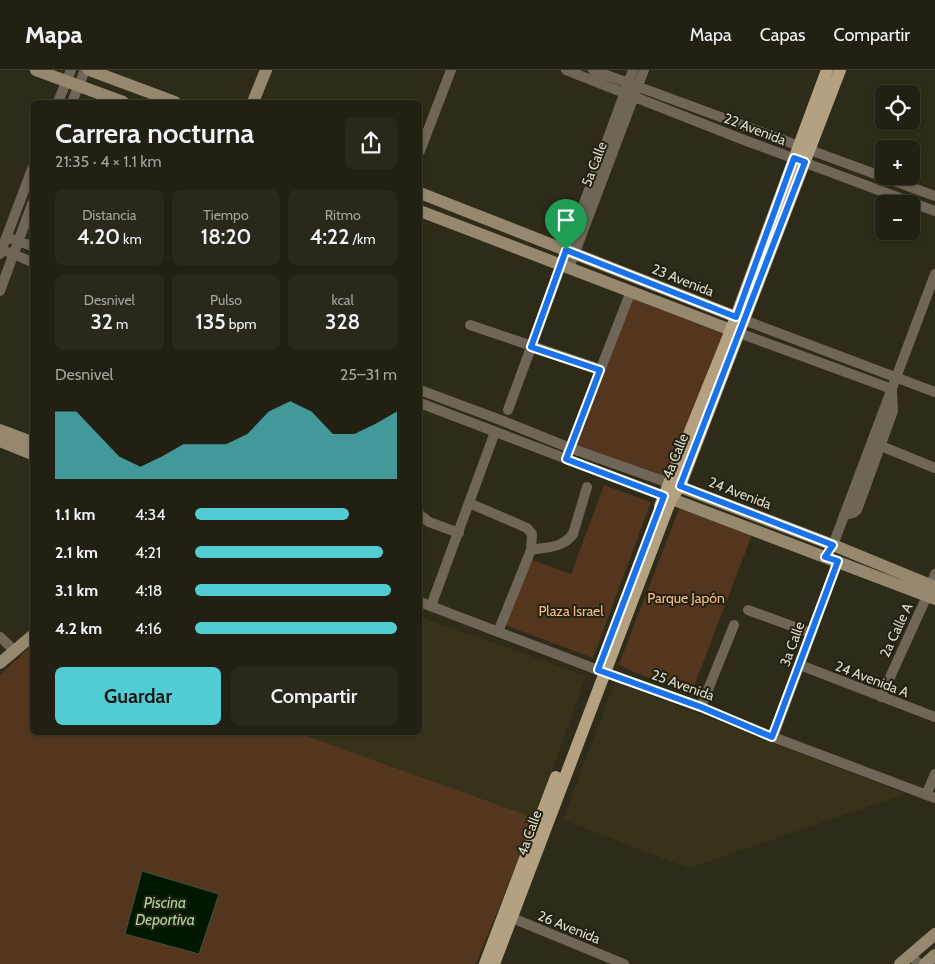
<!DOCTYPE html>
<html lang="es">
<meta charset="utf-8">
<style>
:root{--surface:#222012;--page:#2a281b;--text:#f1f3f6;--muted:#a2a39f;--line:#3f3e32;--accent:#51ccd3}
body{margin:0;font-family:Cabin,sans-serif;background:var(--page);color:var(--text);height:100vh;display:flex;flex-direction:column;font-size:19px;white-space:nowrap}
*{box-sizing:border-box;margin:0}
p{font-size:16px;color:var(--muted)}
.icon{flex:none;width:28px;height:28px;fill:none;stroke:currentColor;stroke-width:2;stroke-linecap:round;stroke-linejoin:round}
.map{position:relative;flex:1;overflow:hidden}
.details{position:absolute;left:30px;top:30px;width:392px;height:635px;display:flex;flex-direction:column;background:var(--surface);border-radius:8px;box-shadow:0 1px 4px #0004,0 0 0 1px var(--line)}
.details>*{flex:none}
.controls{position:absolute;left:875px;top:15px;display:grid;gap:10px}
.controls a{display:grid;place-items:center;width:45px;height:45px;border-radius:8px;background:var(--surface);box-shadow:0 1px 4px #0004,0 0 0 1px var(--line);font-size:25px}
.pin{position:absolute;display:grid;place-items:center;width:42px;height:42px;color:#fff;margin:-51px -21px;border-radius:50% 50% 50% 0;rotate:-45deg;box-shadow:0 0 5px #0007}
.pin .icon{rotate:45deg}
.round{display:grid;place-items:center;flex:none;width:52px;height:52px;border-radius:8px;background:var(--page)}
.summary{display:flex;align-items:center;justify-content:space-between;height:85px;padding:0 25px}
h1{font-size:28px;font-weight:600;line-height:38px}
.stats{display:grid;grid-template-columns:repeat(3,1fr);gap:8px;height:85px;padding:5px 25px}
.stats div{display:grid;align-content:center;border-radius:8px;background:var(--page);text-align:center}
.stats b{font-size:21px;font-weight:600}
.stats small{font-size:14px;font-weight:400}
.stats p{font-size:14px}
.chart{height:140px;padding:10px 25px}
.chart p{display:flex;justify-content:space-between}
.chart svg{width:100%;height:90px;margin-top:5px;fill:var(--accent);opacity:.7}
.primary-button{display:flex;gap:10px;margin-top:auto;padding:10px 25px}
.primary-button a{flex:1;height:58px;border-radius:8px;background:var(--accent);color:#111;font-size:20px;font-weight:600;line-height:58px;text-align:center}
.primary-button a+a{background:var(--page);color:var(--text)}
ul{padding:0 25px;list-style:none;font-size:16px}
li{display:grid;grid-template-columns:80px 60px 1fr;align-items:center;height:38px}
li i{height:12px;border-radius:6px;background:var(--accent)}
header{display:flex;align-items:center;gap:30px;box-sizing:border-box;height:70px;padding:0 25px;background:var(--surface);border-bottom:1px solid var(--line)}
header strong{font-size:24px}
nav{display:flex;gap:28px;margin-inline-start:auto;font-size:18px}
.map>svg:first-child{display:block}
.built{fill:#37331a}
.green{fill:#53361d}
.water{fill:#011700;stroke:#43523e}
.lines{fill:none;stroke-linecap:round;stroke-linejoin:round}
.street{stroke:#6f6657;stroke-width:10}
.secondary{stroke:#96886f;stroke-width:12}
.primary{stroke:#b4a181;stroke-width:12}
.route-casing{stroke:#fff;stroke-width:10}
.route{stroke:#1a73e8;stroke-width:6}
.labels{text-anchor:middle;stroke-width:4;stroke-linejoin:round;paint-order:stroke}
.street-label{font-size:14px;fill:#dddcd0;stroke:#24210f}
.park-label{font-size:14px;fill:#f4bc8d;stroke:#24210f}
.water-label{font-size:15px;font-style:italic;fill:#aad8a2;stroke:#24210f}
</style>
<header>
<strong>Mapa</strong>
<nav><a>Mapa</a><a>Capas</a><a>Compartir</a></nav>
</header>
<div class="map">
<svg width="935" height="894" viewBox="0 0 935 894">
<rect width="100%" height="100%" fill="#2e2b18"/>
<path class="built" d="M420 547 586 606 535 748 298 663 420 662Z
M615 612 906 724 688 798 563 750Z"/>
<path class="green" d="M633 221 731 260 669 412 571 377Z
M604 415 651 432 593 588 505 555 530 489 571 504Z
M681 434 753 462 691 624 626 599 619 594Z
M32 575V662L298 663 535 748 476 894H0V605Z"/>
<path class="water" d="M142 801 219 824 199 884 125 864Z"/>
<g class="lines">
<path class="street" d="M566 0 744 70 935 141
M593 0 935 126
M58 32 71 0
M72 32 85 0
M420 81 451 0
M12 169 32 176
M8 182 32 192
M0 184 32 99
M569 198 644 0
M0 221 32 134
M744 250 935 322
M470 255 600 299
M739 263 892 319 893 341 857 440 853 443 844 445
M420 320 503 351 570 378 669 413
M420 333 664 426
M508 340 633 0
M881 376 935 398
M568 383 631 221
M469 433 527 458 532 464 531 480C548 477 563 478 573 464L587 417
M420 445 429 452 459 463
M833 475 935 204
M420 532 598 600 701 637 773 667 935 728
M431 536 495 362
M748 540 811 563
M498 562 531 480
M0 567 15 581
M800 595 935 647
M881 627 927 526 935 504
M701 637 734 555
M773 667 838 491
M926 725 935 704
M505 845 624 894
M911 885 919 894"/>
<path class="secondary" d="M36 0 123 32
M89 0 175 32
M253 32 266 0
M420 123 744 250
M420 141 739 263
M0 360 32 372
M0 371 32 384
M670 413 833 475 935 517
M664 426 935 529
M0 593 32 566
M900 894 935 864
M925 894 935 885"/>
<path class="primary" d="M660 436 731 260 827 0
M485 894 556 707
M494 894 671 429 680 416 840 0"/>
</g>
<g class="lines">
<defs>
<path id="route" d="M794 88 805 92 680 416 833 475 825 487 838 491 772 667 701 637 598 600 664 426 566 389 600 300 531 277 566 180 736 247Z"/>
</defs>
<use href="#route" class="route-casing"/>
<use href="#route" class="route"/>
</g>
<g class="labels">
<g class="street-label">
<text transform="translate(755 59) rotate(21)" y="5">22 Avenida</text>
<text transform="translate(594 94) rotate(-69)" y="5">5a Calle</text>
<text transform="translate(683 210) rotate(22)" y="5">23 Avenida</text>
<text transform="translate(675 386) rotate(-68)" y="5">4a Calle</text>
<text transform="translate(740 423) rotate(21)" y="5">24 Avenida</text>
<text transform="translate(896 560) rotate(-65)" y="5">2a Calle A</text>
<text transform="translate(792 574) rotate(-70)" y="5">3a Calle</text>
<text transform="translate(872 609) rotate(21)" y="5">24 Avenida A</text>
<text transform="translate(683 615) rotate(20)" y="5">25 Avenida</text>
<text transform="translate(529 763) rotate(-70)" y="5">4a Calle</text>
<text transform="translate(569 857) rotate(22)" y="5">26 Avenida</text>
</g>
<g class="park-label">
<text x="686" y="533">Parque Japón</text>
<text x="571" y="546">Plaza Israel</text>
</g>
<g class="water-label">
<text x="165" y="838">Piscina<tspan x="165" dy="17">Deportiva</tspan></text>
</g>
</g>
</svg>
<div class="controls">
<a><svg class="icon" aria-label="locate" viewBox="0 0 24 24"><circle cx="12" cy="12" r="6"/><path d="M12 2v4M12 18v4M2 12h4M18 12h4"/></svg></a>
<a>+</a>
<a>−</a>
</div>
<div class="pin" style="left:566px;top:180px;background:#1e9e55"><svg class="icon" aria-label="arrive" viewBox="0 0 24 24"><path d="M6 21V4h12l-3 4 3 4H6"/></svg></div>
<section class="details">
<div class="summary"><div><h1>Carrera nocturna</h1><p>21:35 · 4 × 1.1 km</p></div><a class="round"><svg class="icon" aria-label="share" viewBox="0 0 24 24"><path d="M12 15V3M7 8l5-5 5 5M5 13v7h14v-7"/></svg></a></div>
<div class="stats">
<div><p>Distancia</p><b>4.20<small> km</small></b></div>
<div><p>Tiempo</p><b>18:20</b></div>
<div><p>Ritmo</p><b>4:22<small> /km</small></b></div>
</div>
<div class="stats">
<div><p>Desnivel</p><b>32<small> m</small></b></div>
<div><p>Pulso</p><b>135<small> bpm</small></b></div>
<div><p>kcal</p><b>328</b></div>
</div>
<div class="chart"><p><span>Desnivel</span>25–31 m</p>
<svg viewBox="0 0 160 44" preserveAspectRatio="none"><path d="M0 44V11L10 11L20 22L30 33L40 38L50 33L60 27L70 27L80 27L90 22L100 11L110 6L120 11L130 22L140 22L150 17L160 11V44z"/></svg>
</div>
<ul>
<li><b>1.1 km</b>4:34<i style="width:76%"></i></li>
<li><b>2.1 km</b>4:21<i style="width:93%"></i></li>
<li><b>3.1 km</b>4:18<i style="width:97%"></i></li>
<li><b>4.2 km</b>4:16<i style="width:100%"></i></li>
</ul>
<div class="primary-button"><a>Guardar</a><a>Compartir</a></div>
</section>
</div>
